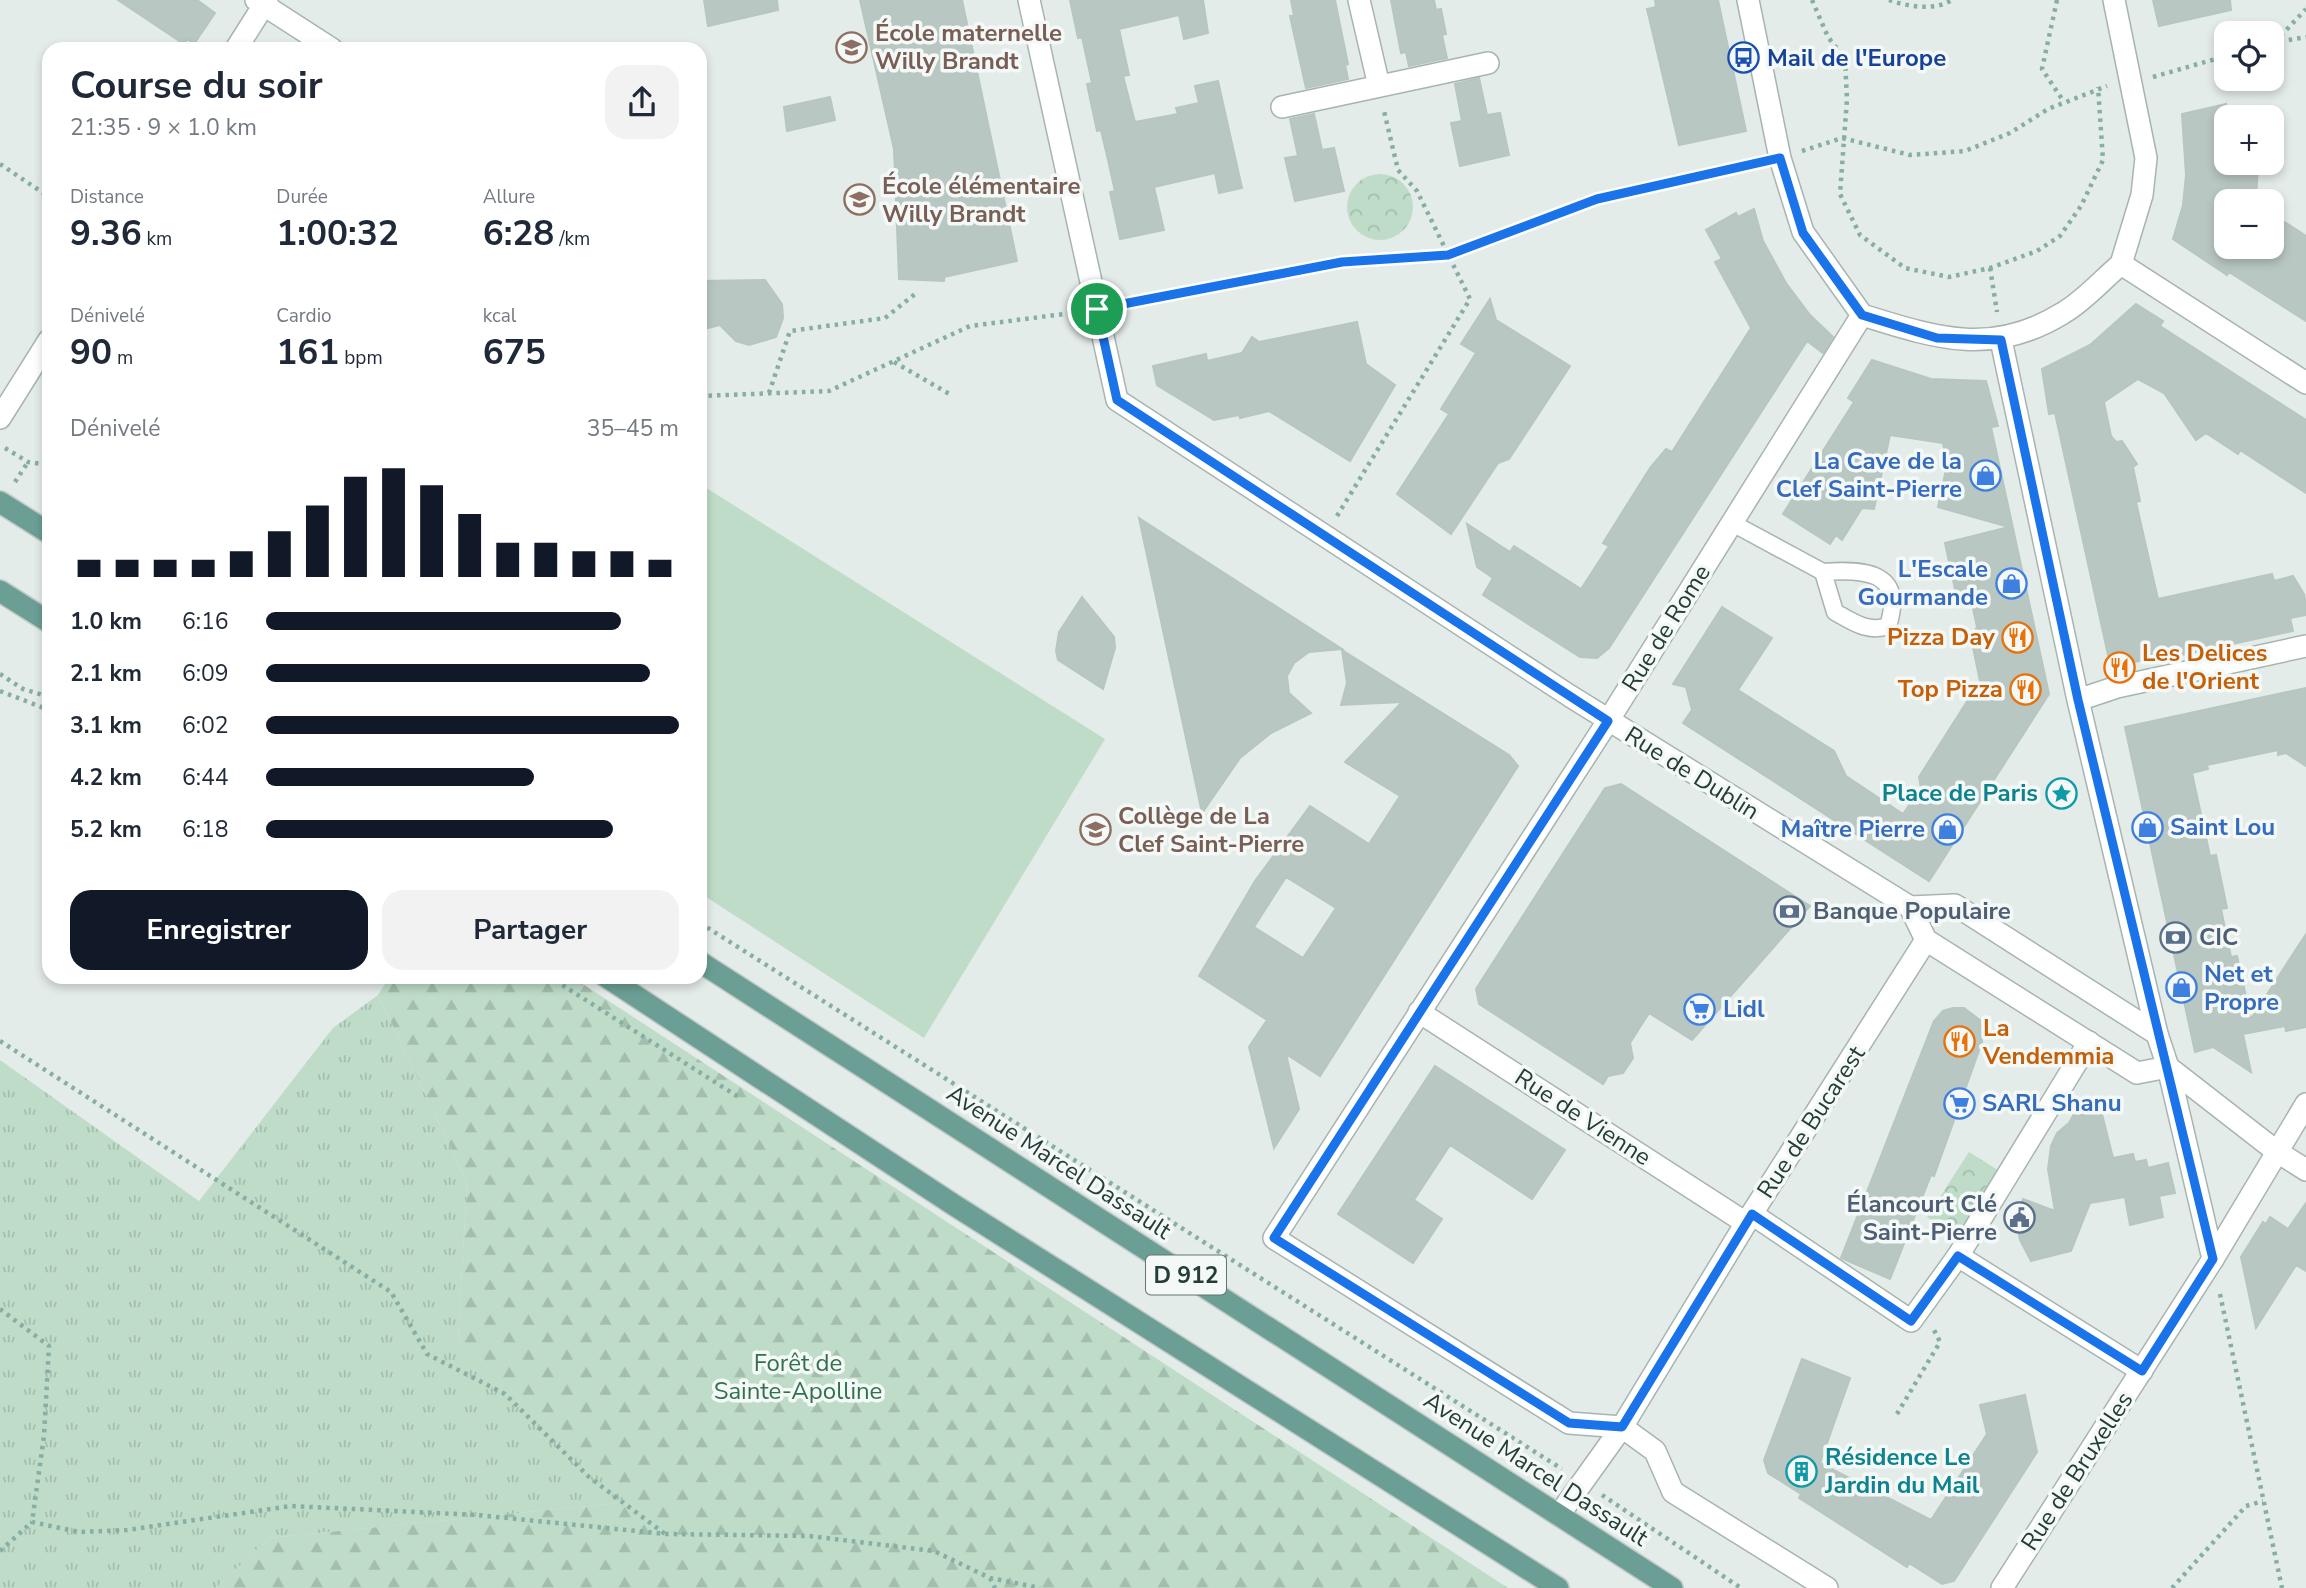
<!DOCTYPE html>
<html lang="fr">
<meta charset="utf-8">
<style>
:root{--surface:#fff;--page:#f2f2f3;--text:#1f2937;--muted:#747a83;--accent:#111827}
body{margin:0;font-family:"Nunito Sans",sans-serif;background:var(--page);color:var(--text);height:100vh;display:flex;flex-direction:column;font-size:26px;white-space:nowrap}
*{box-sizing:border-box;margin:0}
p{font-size:23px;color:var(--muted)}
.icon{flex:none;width:38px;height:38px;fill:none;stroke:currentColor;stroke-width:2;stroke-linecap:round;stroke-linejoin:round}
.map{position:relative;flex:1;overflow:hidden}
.panel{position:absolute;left:42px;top:42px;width:665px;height:942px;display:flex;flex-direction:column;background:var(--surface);border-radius:21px;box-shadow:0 4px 10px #0003}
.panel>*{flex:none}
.tools{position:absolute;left:2214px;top:21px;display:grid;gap:14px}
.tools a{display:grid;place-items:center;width:70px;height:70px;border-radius:14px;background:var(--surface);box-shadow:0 4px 10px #0003;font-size:35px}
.pin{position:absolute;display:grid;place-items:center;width:60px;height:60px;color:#fff;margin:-30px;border:4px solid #fff;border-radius:50%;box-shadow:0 2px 7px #0007}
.round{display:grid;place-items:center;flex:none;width:74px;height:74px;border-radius:21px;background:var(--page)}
.summary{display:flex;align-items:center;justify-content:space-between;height:119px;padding:0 28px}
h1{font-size:38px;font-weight:700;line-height:52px}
.stats{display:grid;grid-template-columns:repeat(3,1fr);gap:10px;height:119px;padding:7px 28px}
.stats div{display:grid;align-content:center}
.stats b{font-size:35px;font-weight:700}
.stats small{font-size:19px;font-weight:400}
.stats p{font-size:19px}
.chart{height:196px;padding:14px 28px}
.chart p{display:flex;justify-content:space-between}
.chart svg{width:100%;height:126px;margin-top:7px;stroke:var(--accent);stroke-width:6}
.cta{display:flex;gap:14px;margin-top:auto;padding:14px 28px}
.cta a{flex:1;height:80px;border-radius:21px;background:var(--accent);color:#fff;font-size:28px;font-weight:700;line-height:80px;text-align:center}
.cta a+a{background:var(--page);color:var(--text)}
ul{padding:0 28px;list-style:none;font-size:23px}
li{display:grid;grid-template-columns:112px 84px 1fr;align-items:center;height:52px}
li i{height:18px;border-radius:9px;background:var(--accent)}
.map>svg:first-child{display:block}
.grass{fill:url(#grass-tufts)}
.forest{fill:url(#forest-firs)}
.park{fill:url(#park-crowns)}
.garden{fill:#bedcc8}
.building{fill:#b9c7c2;stroke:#b6c6c0;stroke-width:2;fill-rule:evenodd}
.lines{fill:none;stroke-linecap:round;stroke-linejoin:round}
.service-casing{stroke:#a7b4b0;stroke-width:19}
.pedestrian-casing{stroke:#a7b4b0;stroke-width:24}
.minor-casing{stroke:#a7b4b0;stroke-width:24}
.primary-casing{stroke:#c2c9c7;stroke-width:24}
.path{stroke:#86aea4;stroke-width:4.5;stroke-dasharray:3.5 5;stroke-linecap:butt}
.service{stroke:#fff;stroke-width:16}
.pedestrian{stroke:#fff;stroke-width:21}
.minor{stroke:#fff;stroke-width:21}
.primary{stroke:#6b9f95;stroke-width:21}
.route-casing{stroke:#fff;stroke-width:14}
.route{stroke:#1a73e8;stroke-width:9}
.labels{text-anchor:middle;stroke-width:7;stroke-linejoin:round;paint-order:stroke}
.shield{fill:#f4f9f7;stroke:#627571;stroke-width:2}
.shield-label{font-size:23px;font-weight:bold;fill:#243d38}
.education-label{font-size:24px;font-weight:bold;fill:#785e54;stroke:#f4f9f7;text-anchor:start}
.transit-label{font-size:24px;font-weight:bold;fill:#164399;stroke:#f4f9f7;text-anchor:start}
.shop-label{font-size:24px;font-weight:bold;fill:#366cbe;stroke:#f4f9f7;text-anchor:start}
.street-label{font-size:24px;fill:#243d38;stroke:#f4f9f7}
.food-label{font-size:24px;font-weight:bold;fill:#c56008;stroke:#f4f9f7;text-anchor:end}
.culture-label{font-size:24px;font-weight:bold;fill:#0d838f;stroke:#f4f9f7;text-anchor:end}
.service-label{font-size:24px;font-weight:bold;fill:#4e5e75;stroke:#f4f9f7;text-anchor:start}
.park-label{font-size:24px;fill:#30724e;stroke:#f4f9f7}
</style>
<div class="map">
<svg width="2306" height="1588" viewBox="0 0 2306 1588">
<defs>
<pattern id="grass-tufts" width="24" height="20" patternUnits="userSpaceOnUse" patternTransform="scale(1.75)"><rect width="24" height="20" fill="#bedcc8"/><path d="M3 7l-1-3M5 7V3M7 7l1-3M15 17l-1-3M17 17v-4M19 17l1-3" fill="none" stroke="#a3bead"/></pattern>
<pattern id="forest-firs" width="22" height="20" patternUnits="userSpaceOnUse" patternTransform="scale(1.75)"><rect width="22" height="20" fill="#bedcc8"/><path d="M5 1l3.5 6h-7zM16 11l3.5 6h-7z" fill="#a3bead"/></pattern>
<pattern id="park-crowns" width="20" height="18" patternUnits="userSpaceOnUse" patternTransform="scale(1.75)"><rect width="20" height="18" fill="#bedcc8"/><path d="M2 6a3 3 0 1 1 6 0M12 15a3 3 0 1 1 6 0" fill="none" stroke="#a3bead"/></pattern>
</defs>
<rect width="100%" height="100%" fill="#e4ece9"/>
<path class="grass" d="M378 995 467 1182 458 1339 628 1502 269 1538 216 1588H0V1060L199 1201 333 1028Z"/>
<path class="forest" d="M390 976 572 977 1508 1588H216L269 1538 627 1502 458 1339 467 1182 378 995Z"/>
<path class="park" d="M1347 207a33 33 0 1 1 66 0a33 33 0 1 1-66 0Z
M1969 1152 2014 1180 1972 1246 1927 1217Z"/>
<path class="garden" d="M700 484 1105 739 924 1038 700 893Z"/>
<path class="building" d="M118 0H197L215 13 194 44 187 39 184 44Z
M704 0H777L778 10 708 26Z
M860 0H962L1017 261 944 277V281L899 279 894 149Z
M1070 0H1203L1208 33 1184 39 1179 15 1119 29 1129 75 1123 76 1135 122 1178 114 1176 108 1199 103 1195 86 1218 81 1242 188 1219 193 1215 173 1154 187 1164 230 1120 239 1110 192 1115 191 1108 160 1101 130 1097 131 1087 84 1092 83 1082 37 1078 38Z
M1291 0H1335L1348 64 1345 65 1348 79 1306 88 1290 16H1294Z
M1391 0H1434L1436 10 1441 9 1446 34 1442 35 1447 58 1409 66 1406 52 1401 53Z
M1655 0H1718L1746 131 1679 145 1647 9 1656 7Z
M2153 0H2230L2231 10 2159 26Z
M1479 78 1487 115 1500 113 1509 155 1460 166 1451 123 1462 121 1455 84Z
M830 97 835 120 787 131 784 107Z
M2226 104V163H2258L2256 201H2226V247H2272V214L2306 236V321L2229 272 2227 275 2173 239 2183 205 2186 175 2182 114Z
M1314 114 1322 150 1334 148 1344 191 1295 201 1285 158 1298 156 1290 119Z
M1754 209 1763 241 1786 283 1810 315 1833 337 1823 353 1807 341 1609 648 1597 658 1580 657 1483 595 1493 578 1477 567 1467 524 1510 552 1514 546 1581 589 1609 546 1603 543 1650 468 1666 449 1672 452 1751 328 1715 262 1722 259 1706 230 1736 213 1738 217Z
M765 280 782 304 783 318 776 337 749 345 736 341 720 325 700 330V281Z
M1490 299 1496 320 1570 366 1509 459 1498 463 1451 534 1397 494 1449 414 1441 409 1476 353 1461 344Z
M2136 304 2163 321 2160 326 2306 420V493L2240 450 2238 454 2206 433 2196 440 2164 393 2138 379 2104 402 2111 436 2116 442 2122 441 2137 464 2133 467 2140 501 2136 502 2158 599 2272 574 2274 581 2293 576 2304 594 2306 606V615L2290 618 2293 631 2144 663V660L2120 665 2108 655 2055 413 2049 414 2042 369 2090 345Z
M1357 322 1366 364 1395 385 1350 461 1269 411 1240 418 1239 415 1214 420 1157 385 1153 366 1206 354 1207 361 1242 353 1252 337 1259 342Z
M1872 360 1931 379 1986 381 1998 426 1991 427 2049 694 1929 881 1683 723 1692 710 1686 687 1673 684 1722 607 1772 638 1738 690 1834 751 1846 776 1903 814 1921 788 1919 777 1980 681 1971 638 1977 627 1972 604 1956 594 1945 543 2009 527 1938 507 1947 465 1943 443 1890 435 1874 509 1862 508 1842 540 1836 535 1830 544 1783 514 1854 402 1848 398Z
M1139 518 1342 649 1309 652 1294 663 1287 676 1289 693 1311 713 1271 733 1240 758 1202 813Z
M1082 597 1114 637 1115 648 1103 689 1058 660 1056 651 1059 632Z
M1342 650 1509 755 1518 766 1320 1076 1286 1054 1299 1109 1274 1148 1249 1047 1267 1020 1199 976 1255 881 1310 806 1369 844 1400 796 1345 762 1402 702 1341 705 1347 683ZM1286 877 1336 908 1303 958 1254 927Z
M2306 688V766L2286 753 2278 755V750L2207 765 2208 769 2192 773 2210 856 2216 855 2227 908 2221 909 2231 957 2237 956 2251 1019 2306 934V1027L2286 1031 2285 1026 2243 1034 2251 1072 2213 1047 2195 1052 2125 727Z
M1621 784 1810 906 1692 1040 1649 1013 1630 1043 1633 1058 1623 1073 1608 1076 1603 1084 1479 1004 1476 989 1605 788Z
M1953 1008H1964L1980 1020 1982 1042 1934 1176 1931 1175 1890 1279 1841 1258 1934 1021 1943 1011Z
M1435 1066 1565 1150 1532 1199 1450 1145 1414 1200 1442 1219 1413 1263 1338 1214Z
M2080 1103 2101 1110 2113 1158 2133 1154 2135 1162 2146 1160 2148 1168 2168 1163 2175 1193 2159 1196 2163 1217 2130 1225 2125 1197 2090 1203 2071 1251 2031 1261 2020 1240 2016 1220 2023 1199 2055 1211 2048 1169 2051 1146 2057 1133 2069 1123Z
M2306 1203V1271L2296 1265 2256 1328 2241 1257 2263 1222 2266 1224 2270 1217 2288 1229Z
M1802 1359 1850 1378 1820 1463 1931 1520 1987 1434 1980 1405 2025 1395 2037 1452 1954 1581 1942 1584 1909 1563 1907 1567 1799 1498 1801 1494 1768 1473 1764 1460Z"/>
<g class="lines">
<defs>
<path id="service" d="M1732 523 1823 572 1835 612C1853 622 1868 633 1888 626 1906 570 1862 569 1823 572"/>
<path id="pedestrian" d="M2001 340 2078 700 2157 1034
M2078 700 2117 687 2306 646
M2168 1067 2213 1259
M1752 1214 1911 1321 1958 1256 2089 1042"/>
<path id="minor" d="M256 0 332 49
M1029 0 1117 400 1570 696 1910 907
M1359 0 1379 86
M1748 0 1780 158 1803 232 1862 315
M2114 0 2146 158 2142 195 2121 264
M236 49 267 0
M1282 107 1488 63
M2121 264 2306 383
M1862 315C1936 338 1992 357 2063 313 2084 301 2102 280 2121 264
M0 418 49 340
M1419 1012 1746 1223
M2168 1067 2137 1073 1926 940 1910 907 1955 905 2157 1034 2168 1067 2276 1151 2306 1170
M1958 1256 2142 1371
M1559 1515 1622 1427 1746 1223 1926 940
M1827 1588 1673 1492 1655 1451 1622 1427 1569 1423 1274 1238 1608 721 1862 315
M2002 1588 2213 1259 2306 1104"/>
<path id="primary" d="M0 502 49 533
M0 591 49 622
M700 962 1672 1588
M605 976 954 1205 1558 1588"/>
</defs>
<use href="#service" class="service-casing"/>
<use href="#pedestrian" class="pedestrian-casing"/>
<use href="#minor" class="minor-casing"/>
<use href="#primary" class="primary-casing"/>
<path class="path" d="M1812 0 1828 37 1845 59 1847 99 1840 194 1860 235 1905 268 1949 277 1990 268 2037 251 2060 236 2081 206 2103 160 2098 87
M1889 0C1909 7 1934 11 1952 0
M2057 0 2042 69 2064 102
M2275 42 2306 9
M2272 43 2306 37
M2153 77 2226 56
M1802 151 1842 138 1910 155 1965 151 2010 133 2048 109 2107 86
M0 164 49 197
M1990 268 1997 312
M1119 305 1342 262 1448 255 1597 199 1757 163
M894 362 951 395
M769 393 790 331 885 318 915 294
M700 396 829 391 970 326 1072 313
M5 448 28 462 49 465
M15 482 28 462
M1337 516 1470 299 1417 191 1398 170 1384 111
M0 674 23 689 49 697
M0 691 49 710
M700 923 1562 1469
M548 976 740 1098
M573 976 583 983
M0 1041 391 1292 427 1354 505 1394 589 1477 665 1534
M2220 1294 2282 1588
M0 1309 49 1346 44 1436 32 1522 79 1532 127 1530 291 1506 477 1515 666 1534 809 1536 934 1551 990 1578 1040 1588
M1897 1414 1940 1342 1934 1330
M1602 1495 1741 1588
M0 1551 32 1522
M990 1578 995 1588
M2172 1588 2246 1506 2263 1501"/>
<use href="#service" class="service"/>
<use href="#pedestrian" class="pedestrian"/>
<use href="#minor" class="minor"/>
<use href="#primary" class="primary"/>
</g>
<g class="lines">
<defs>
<path id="route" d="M1780 158 1803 233 1862 315 1937 338 2001 340 2078 700 2213 1259 2142 1371 1958 1256 1911 1321 1752 1214 1622 1427 1569 1423 1274 1238 1608 721 1117 400 1097 309 1342 262 1448 255 1597 199Z"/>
</defs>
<use href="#route" class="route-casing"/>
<use href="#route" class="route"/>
</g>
<defs>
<symbol id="school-ring" viewBox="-11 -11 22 22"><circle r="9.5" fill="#f4f9f7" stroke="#8d6e63" stroke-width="1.5"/><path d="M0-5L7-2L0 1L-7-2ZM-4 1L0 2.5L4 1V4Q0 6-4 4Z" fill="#8d6e63"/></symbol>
<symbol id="bus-ring" viewBox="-11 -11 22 22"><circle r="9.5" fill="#f4f9f7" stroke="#1a4fb4" stroke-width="1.5"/><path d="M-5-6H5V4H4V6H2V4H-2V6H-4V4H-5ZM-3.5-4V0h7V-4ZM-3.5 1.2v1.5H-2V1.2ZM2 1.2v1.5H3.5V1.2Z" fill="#1a4fb4"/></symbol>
<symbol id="shop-ring" viewBox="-11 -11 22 22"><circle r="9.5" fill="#f4f9f7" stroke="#3f7fe0" stroke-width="1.5"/><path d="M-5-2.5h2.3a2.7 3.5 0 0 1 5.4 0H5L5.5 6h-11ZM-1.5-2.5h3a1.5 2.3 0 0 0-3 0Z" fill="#3f7fe0"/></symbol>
<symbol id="restaurant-ring" viewBox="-11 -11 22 22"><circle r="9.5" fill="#f4f9f7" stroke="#e8710a" stroke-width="1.5"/><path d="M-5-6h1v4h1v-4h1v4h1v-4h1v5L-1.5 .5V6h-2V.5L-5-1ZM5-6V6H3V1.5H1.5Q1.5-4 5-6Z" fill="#e8710a"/></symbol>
<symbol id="sight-ring" viewBox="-11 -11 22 22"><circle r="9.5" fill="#f4f9f7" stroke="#0f9aa8" stroke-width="1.5"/><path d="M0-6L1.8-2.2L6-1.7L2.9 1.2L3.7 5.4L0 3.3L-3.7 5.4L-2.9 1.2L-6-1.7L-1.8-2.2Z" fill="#0f9aa8"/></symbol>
<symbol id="bank-ring" viewBox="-11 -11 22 22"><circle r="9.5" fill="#f4f9f7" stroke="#5c6f8a" stroke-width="1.5"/><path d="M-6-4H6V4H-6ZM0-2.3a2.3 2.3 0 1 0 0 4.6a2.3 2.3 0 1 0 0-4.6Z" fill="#5c6f8a"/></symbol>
<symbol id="supermarket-ring" viewBox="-11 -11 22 22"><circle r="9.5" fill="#f4f9f7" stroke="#3f7fe0" stroke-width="1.5"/><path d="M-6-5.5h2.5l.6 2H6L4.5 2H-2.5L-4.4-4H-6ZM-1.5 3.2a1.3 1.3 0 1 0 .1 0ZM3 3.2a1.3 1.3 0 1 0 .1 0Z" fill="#3f7fe0"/></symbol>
<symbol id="civic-ring" viewBox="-11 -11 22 22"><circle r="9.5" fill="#f4f9f7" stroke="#5c6f8a" stroke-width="1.5"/><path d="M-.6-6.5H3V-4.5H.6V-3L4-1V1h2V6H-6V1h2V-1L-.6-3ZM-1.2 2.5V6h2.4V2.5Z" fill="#5c6f8a"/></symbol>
<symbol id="building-ring" viewBox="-11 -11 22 22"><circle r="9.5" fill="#f4f9f7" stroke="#0f9aa8" stroke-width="1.5"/><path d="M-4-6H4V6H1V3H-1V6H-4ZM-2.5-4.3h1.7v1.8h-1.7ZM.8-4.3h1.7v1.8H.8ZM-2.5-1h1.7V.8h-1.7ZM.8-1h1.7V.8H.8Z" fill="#0f9aa8"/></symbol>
</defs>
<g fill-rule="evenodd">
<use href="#school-ring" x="834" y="30" width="35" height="35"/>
<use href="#bus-ring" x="1726" y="40" width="35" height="35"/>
<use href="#school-ring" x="842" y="182" width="35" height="35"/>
<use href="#shop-ring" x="1968" y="458" width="35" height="35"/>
<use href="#shop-ring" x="1994" y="566" width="35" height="35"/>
<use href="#restaurant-ring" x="2000" y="620" width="35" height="35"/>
<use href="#restaurant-ring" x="2102" y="650" width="35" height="35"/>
<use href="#restaurant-ring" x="2008" y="672" width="35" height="35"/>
<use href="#sight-ring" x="2044" y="776" width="35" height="35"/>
<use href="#shop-ring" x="2130" y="810" width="35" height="35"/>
<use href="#shop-ring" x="1930" y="812" width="35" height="35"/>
<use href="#school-ring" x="1078" y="812" width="35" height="35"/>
<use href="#bank-ring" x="1772" y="894" width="35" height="35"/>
<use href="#bank-ring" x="2158" y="920" width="35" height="35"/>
<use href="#shop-ring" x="2164" y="970" width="35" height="35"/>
<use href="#supermarket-ring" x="1682" y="992" width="35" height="35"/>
<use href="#restaurant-ring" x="1942" y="1024" width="35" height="35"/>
<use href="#supermarket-ring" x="1942" y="1086" width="35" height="35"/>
<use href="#civic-ring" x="2002" y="1200" width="35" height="35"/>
<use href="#building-ring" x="1784" y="1454" width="35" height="35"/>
</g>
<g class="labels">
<rect class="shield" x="1146" y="1255.5" width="80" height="39" rx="5"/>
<g class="shield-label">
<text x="1186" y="1283">D 912</text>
</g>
<g class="education-label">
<text x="875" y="41">École maternelle<tspan x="875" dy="28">Willy Brandt</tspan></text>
<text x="882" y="194">École élémentaire<tspan x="882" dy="28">Willy Brandt</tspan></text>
<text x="1118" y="824">Collège de La<tspan x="1118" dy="28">Clef Saint-Pierre</tspan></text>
</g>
<g class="transit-label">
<text x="1767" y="66">Mail de l'Europe</text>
</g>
<g class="shop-label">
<text x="1962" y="469" text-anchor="end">La Cave de la<tspan x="1962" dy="28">Clef Saint-Pierre</tspan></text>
<text x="1988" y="577" text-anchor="end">L'Escale<tspan x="1988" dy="28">Gourmande</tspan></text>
<text x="2170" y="835">Saint Lou</text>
<text x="1925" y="837" text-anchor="end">Maître Pierre</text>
<text x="2204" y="982">Net et<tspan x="2204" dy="28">Propre</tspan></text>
<text x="1723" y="1017">Lidl</text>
<text x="1982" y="1111">SARL Shanu</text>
</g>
<g class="street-label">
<text transform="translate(1666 628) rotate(-58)" y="8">Rue de Rome</text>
<text transform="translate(1692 773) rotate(32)" y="8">Rue de Dublin</text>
<text transform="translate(1583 1117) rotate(33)" y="8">Rue de Vienne</text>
<text transform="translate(1811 1122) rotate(-57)" y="8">Rue de Bucarest</text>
<text transform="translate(1059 1162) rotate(33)" y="8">Avenue Marcel Dassault</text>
<text transform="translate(1536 1469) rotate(33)" y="8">Avenue Marcel Dassault</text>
<text transform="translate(2077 1471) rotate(-57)" y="8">Rue de Bruxelles</text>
</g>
<g class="food-label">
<text x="1995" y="645">Pizza Day</text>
<text x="2142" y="661" text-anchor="start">Les Delices<tspan x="2142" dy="28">de l'Orient</tspan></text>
<text x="2003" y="697">Top Pizza</text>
<text x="1983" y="1036" text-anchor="start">La<tspan x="1983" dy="28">Vendemmia</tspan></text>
</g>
<g class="culture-label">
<text x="2038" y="801">Place de Paris</text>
<text x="1825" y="1465" text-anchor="start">Résidence Le<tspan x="1825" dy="28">Jardin du Mail</tspan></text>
</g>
<g class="service-label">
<text x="1813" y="919">Banque Populaire</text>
<text x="2199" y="945">CIC</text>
<text x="1997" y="1212" text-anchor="end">Élancourt Clé<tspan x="1997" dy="28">Saint-Pierre</tspan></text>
</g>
<g class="park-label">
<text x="798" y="1371">Forêt de<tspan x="798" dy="28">Sainte-Apolline</tspan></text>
</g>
</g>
</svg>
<div class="tools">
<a><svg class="icon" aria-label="locate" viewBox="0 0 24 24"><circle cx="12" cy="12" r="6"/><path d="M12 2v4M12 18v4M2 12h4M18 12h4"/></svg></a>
<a>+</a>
<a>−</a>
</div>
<div class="pin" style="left:1097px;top:309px;background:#1e9e55"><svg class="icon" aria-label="arrive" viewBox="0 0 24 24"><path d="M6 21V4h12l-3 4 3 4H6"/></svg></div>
<section class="panel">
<div class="summary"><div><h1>Course du soir</h1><p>21:35 · 9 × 1.0 km</p></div><a class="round"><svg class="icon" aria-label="share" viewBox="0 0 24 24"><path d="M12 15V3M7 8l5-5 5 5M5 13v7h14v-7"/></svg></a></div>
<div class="stats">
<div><p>Distance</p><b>9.36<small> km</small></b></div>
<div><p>Durée</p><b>1:00:32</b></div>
<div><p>Allure</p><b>6:28<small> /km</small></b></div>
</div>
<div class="stats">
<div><p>Dénivelé</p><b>90<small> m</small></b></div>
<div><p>Cardio</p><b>161<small> bpm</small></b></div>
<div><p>kcal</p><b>675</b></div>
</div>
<div class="chart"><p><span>Dénivelé</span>35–45 m</p>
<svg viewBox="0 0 160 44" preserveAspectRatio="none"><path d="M5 44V38M15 44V38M25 44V38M35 44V38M45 44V35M55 44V28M65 44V19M75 44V9M85 44V6M95 44V12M105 44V22M115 44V32M125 44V32M135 44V35M145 44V35M155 44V38"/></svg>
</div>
<ul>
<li><b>1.0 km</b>6:16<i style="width:86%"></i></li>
<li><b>2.1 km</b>6:09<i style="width:93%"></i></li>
<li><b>3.1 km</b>6:02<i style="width:100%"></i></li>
<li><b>4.2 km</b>6:44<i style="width:65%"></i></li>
<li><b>5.2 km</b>6:18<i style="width:84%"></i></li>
</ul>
<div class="cta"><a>Enregistrer</a><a>Partager</a></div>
</section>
</div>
